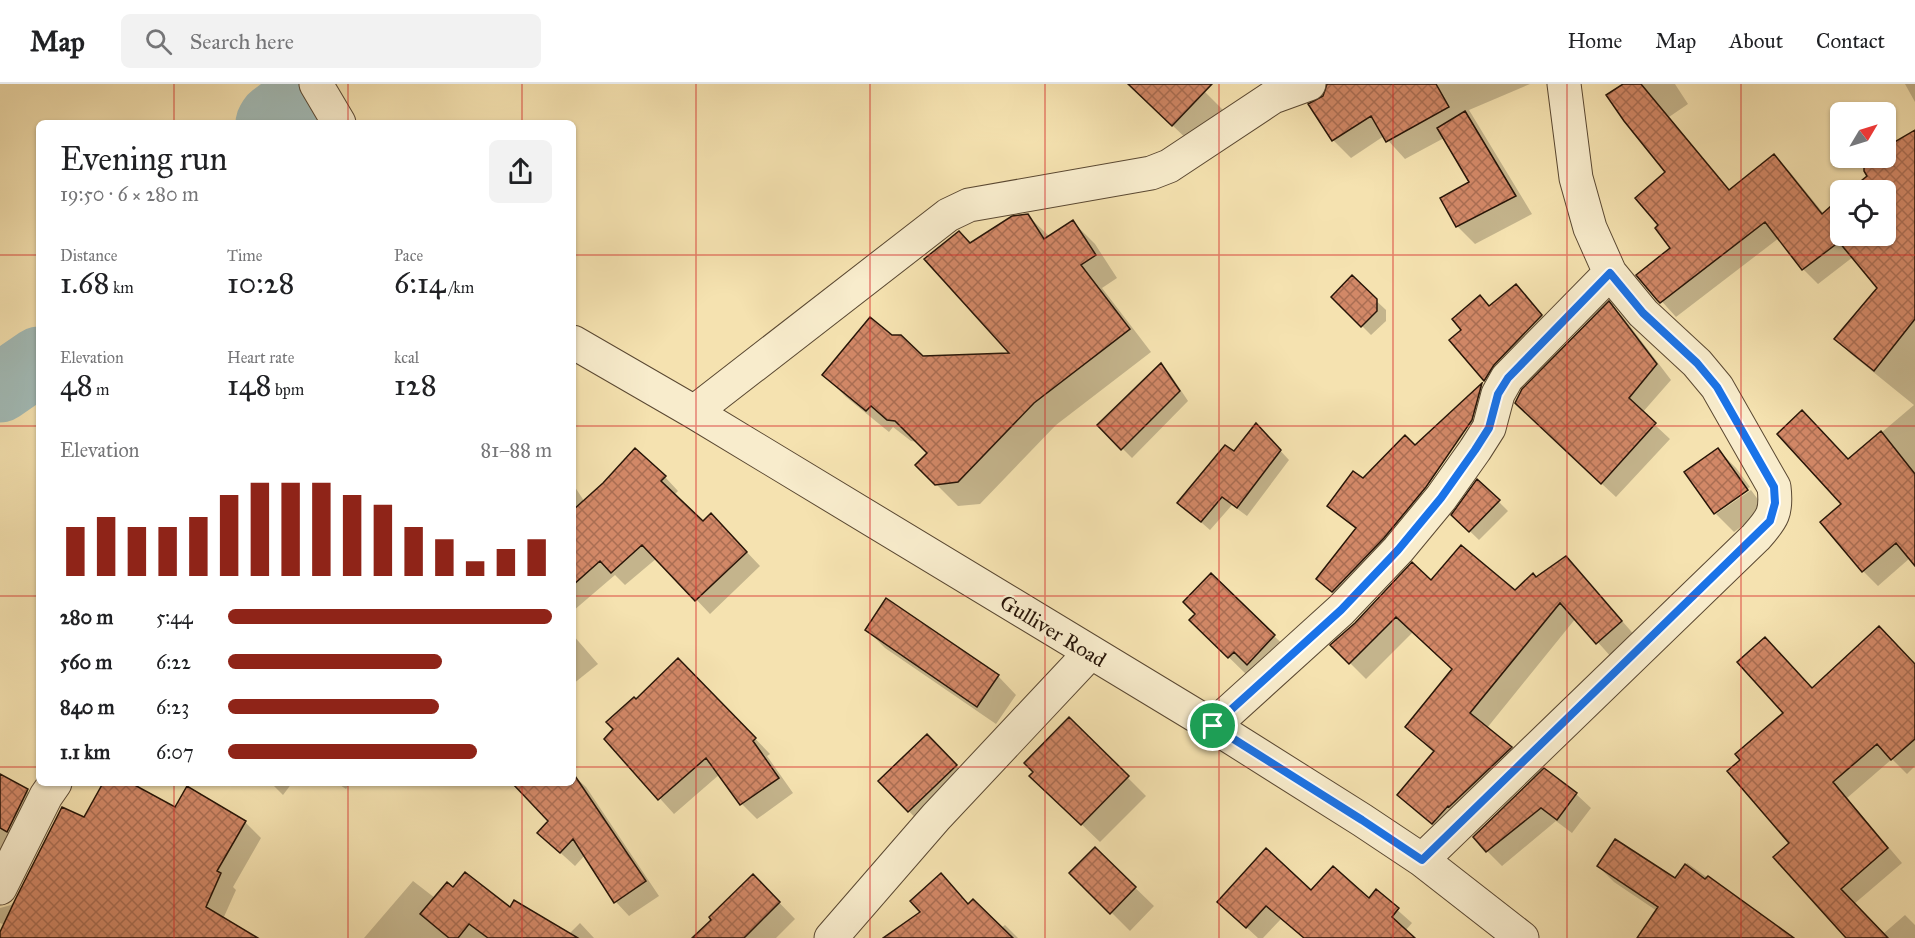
<!DOCTYPE html>
<meta charset="utf-8">
<style>
:root{--surface:#fff;--page:#f2f2f2;--text:#202124;--muted:#757577;--line:#e0e0e0;--accent:#8f2418}
body{margin:0;font-family:"IM FELL Great Primer",serif;background:var(--page);color:var(--text);height:100vh;display:flex;flex-direction:column;font-size:22px;white-space:nowrap}
*{box-sizing:border-box;margin:0}
p{font-size:20px;color:var(--muted)}
.icon{flex:none;width:33px;height:33px;fill:none;stroke:currentColor;stroke-width:2;stroke-linecap:round;stroke-linejoin:round}
.map{position:relative;flex:1;overflow:hidden}
.panel{position:absolute;left:36px;top:36px;width:540px;height:666px;display:flex;flex-direction:column;background:var(--surface);border-radius:9px;box-shadow:0 2px 4px #0004}
.panel>*{flex:none}
.needle{width:39px;rotate:52deg}
.controls{position:absolute;left:1830px;top:18px;display:grid;gap:12px}
.controls a{display:grid;place-items:center;width:66px;height:66px;border-radius:9px;background:var(--surface);box-shadow:0 2px 4px #0004;font-size:30px}
.pin{position:absolute;display:grid;place-items:center;width:51px;height:51px;color:#fff;margin:-26px;border:3px solid #fff;border-radius:50%;box-shadow:0 2px 6px #0007}
.round{display:grid;place-items:center;flex:none;width:63px;height:63px;border-radius:9px;background:var(--page)}
.summary{display:flex;align-items:center;justify-content:space-between;height:102px;padding:0 24px}
h1{font-size:33px;font-weight:600;line-height:45px}
.stats{display:grid;grid-template-columns:repeat(3,1fr);gap:9px;height:102px;padding:6px 24px}
.stats div{display:grid;align-content:center}
.stats b{font-size:30px;font-weight:600}
.stats small{font-size:16px;font-weight:400}
.stats p{font-size:16px}
.chart{height:168px;padding:12px 24px}
.chart p{display:flex;justify-content:space-between}
.chart svg{width:100%;height:108px;margin-top:6px;stroke:var(--accent);stroke-width:6}
ul{padding:0 24px;list-style:none;font-size:20px}
li{display:grid;grid-template-columns:96px 72px 1fr;align-items:center;height:45px}
li i{height:15px;border-radius:8px;background:var(--accent)}
header{display:flex;align-items:center;gap:36px;box-sizing:border-box;height:84px;padding:0 30px;background:var(--surface);border-bottom:2px solid var(--line)}
header strong{font-size:28px}
nav{display:flex;gap:33px;margin-inline-start:auto;font-size:21px}
.search{width:420px;height:54px;background:var(--page);display:flex;align-items:center;gap:15px;box-sizing:border-box;padding:0 21px;border-radius:9px;color:var(--muted);font-size:22px}
.map>svg:first-child{display:block}
.shadow{fill:#0003;fill-rule:evenodd}
.lines{fill:none;stroke-linecap:round;stroke-linejoin:round}
.river{stroke:#a2bbb7;stroke-width:69}
.building{fill:url(#building-cross-hatch);stroke:#271508;stroke-width:1.5}
.minor-casing{stroke:#5a4832;stroke-width:35}
.minor{stroke:#f8eccc;stroke-width:33}
.route-casing{stroke:#fff;stroke-width:12}
.route{stroke:#1a73e8;stroke-width:8}
.grid{fill:none;stroke:#d62828;stroke-width:1.5;stroke-opacity:0.55}
.labels{text-anchor:middle;stroke-width:4.5;stroke-linejoin:round;paint-order:stroke}
.street-label{font-size:21px;fill:#271508;stroke:#f8eccc}
</style>
<header>
<strong>Map</strong>
<div class="search"><svg class="icon" aria-label="search" viewBox="0 0 24 24"><circle cx="10" cy="10" r="6"/><path d="M15 15l6 6"/></svg>Search here</div>
<nav><a>Home</a><a>Map</a><a>About</a><a>Contact</a></nav>
</header>
<div class="map">
<svg width="1915" height="854" viewBox="0 0 1915 854">
<defs>
<pattern id="building-cross-hatch" width="8" height="8" patternUnits="userSpaceOnUse" patternTransform="scale(1.5)"><rect width="8" height="8" fill="#d28867"/><path d="M0 0l8 8M0 8l8-8" fill="none" stroke="#aa6e53"/></pattern>
</defs>
<rect width="100%" height="100%" fill="#f5e2b0"/>
<filter id="stains"><feTurbulence type="fractalNoise" baseFrequency=".00333" numOctaves="4"/><feColorMatrix values="0 0 0 0 .2 0 0 0 0 .09 0 0 0 0 .02 0 0 0 .5 -.17"/></filter>
<radialGradient id="worn" r=".72"><stop offset=".6" stop-color="#630" stop-opacity="0"/><stop offset="1" stop-color="#630" stop-opacity=".3"/></radialGradient>
<path class="shadow" d="M1129 0H1197L1223 26 1192 60Z
M1329 0H1530L1469 26 1532 130 1475 160 1457 142 1472 99 1444 54 1405 75 1384 52 1351 74 1333 56 1324 14Z
M1625 0H1675L1688 20 1669 33 1731 107 1773 72 1789 87 1824 130 1840 116V152H1886V106H1852L1869 92 1861 78 1869 74H1886V64L1915 48V480L1910 474 1878 502 1863 487 1843 420 1848 377 1914 321 1851 270 1836 255 1879 204 1853 173 1818 200 1803 185 1779 154 1676 233 1638 191 1672 164 1660 141 1667 88Z
M1905 0H1915V18Z
M1027 131 1050 153 1073 138 1095 160 1117 194 1102 204 1151 268 1056 341 980 420 958 422 917 381 929 369 918 358 911 357 893 343 889 348 846 313 824 291 922 273 1012 270 970 161Z
M1352 194 1386 226V237L1371 251 1333 213Z
M1516 202 1560 251 1503 314 1485 296 1451 256Z
M1609 219 1623 233 1671 296 1642 329 1670 355 1616 413 1531 334Z
M1161 281 1170 290 1188 317 1132 374 1099 341Z
M1482 302 1496 315 1347 522 1318 495 1357 446 1329 422 1364 396 1415 363ZM1467 341H1471L1423 410 1421 408Z
M1265 350 1289 376 1247 432 1232 421 1210 446 1179 419Z
M1718 366 1736 384 1750 403 1716 427V430L1686 388Z
M665 393 678 407 674 411 703 439 725 445 760 482 710 530 657 474 625 501 615 491 573 527V400L586 420Z
M1478 397 1508 427 1479 456 1453 431Z
M1751 406 1765 425 1734 448 1716 430Z
M1566 473 1637 554 1613 575 1576 534 1487 644 1527 680 1449 755 1415 727 1399 711 1434 669 1407 643 1453 586 1413 548 1366 595 1332 561 1432 498 1515 508Z
M1211 491 1274 552 1293 570 1247 591 1210 555 1197 530Z
M867 546 998 592 1016 611 996 640 885 564Z
M573 551 598 580 573 600Z
M678 576 770 670 767 672 793 709 757 735 742 720 720 690 674 730 606 655 636 617Z
M1915 581V682L1907 690 1892 675 1847 714 1902 779 1854 820 1883 850 1905 831 1915 841V854H1848L1791 759 1812 605Z
M1069 635 1146 712 1100 758 1050 710Z
M945 670 974 701 927 746 880 697Z
M1544 686 1576 710 1591 724 1572 749 1556 737 1502 782 1487 767Z
M573 691 586 703 659 812 629 832 616 818 585 771 575 782 553 762 550 737 517 702 516 704 510 699H573Z
M0 692 27 707 43 723 0 809Z
M105 699H128L175 725 245 738 261 754 233 803 236 806 223 835 255 854H0L5 841 0 839V824L11 821 85 735Z
M271 699H292L283 711Z
M337 699H350L346 705Z
M1095 765 1154 822 1130 847 1072 789Z
M1687 779 1792 854H1639L1657 827 1614 798 1598 782 1674 795Z
M413 797 435 814 453 805 510 826 569 850 580 839 594 854H364Z
M1376 807 1412 839 1405 847 1413 854H1304L1281 835 1263 854H1258L1233 831 1312 808 1369 816Z
M769 808 795 835 776 854H694Z
M969 821 1001 844 1005 841 1018 854H886Z"/>
<g class="lines">
<path class="river" d="M270 39 273 34 299 15
M0 304 39 277"/>
</g>
<path class="building" d="M1128 0H1212L1172 42Z
M1327 0H1436L1449 23 1386 58 1371 32 1332 57 1308 20 1323 12Z
M1623 0H1641L1729 106 1774 70 1822 130 1840 114V152H1886V106H1850L1867 92 1864 87V75L1886 74V63L1915 46V235L1874 287 1834 255 1877 204 1839 158 1802 186 1765 138 1660 219 1657 216 1636 191 1670 164 1655 144 1658 141 1635 114 1665 88 1624 37 1606 11Z
M1465 27 1516 112 1456 143 1440 114 1469 98 1437 44Z
M1028 130 1044 155 1073 136 1096 171 1081 181 1130 245 1034 319 958 398 935 401 915 381 927 369 895 337 887 336 871 322 866 327 822 291 870 233 892 251H901L923 272 1009 269 924 175 959 147 970 159 1012 132Z
M1352 191 1377 215V227L1361 243 1331 213Z
M1516 200 1542 231 1494 281 1484 297 1449 256 1461 246 1452 235 1480 211 1489 222Z
M1609 217 1657 280 1629 314 1656 339 1601 400 1515 319 1522 305Z
M1161 279 1180 307 1121 366 1097 341Z
M1482 299 1472 336 1426 403 1384 454 1332 508 1316 495 1356 444 1327 422 1353 387 1363 394 1405 351 1415 361Z
M1802 326 1848 375 1881 347 1915 390V482L1896 459 1862 488 1820 438 1841 420 1777 350Z
M1256 339 1281 366 1237 424 1222 413 1201 438 1177 419 1225 361 1234 367Z
M635 364 666 392 661 397 703 437 711 429 747 468 695 517 642 461 611 489 600 477 573 501V426L603 399Z
M1718 364 1748 406 1714 430 1684 388Z
M1477 395 1500 416 1469 448 1451 431Z
M1461 461 1515 506 1533 489 1536 493 1566 472 1622 537 1596 560 1560 519 1470 629 1512 663 1449 723 1448 722 1432 740 1397 711 1434 667 1405 643 1452 585 1396 533 1349 580 1330 561 1355 539 1412 478 1431 496Z
M1211 489 1275 551 1247 581 1234 568 1228 574 1189 536 1195 530 1183 518Z
M886 514 999 591 977 623 865 546Z
M1879 542 1915 580V655L1891 676 1877 660 1833 698 1888 764 1841 805 1888 854H1846L1773 773 1789 759 1727 687 1740 676 1735 670 1783 629 1737 578 1765 553 1812 604Z
M678 574 756 654 753 657 779 694 740 721 706 674 658 716 604 655 613 645 606 638 634 613 636 615Z
M1069 633 1129 692 1081 741 1029 692 1033 688 1024 679Z
M927 650 957 681 908 728 878 697Z
M1544 684 1577 709 1557 736 1541 724 1486 768 1473 753Z
M573 689 646 797 614 819 573 755 560 769 537 749 548 737 512 699H573Z
M0 690 28 705 7 748 0 744Z
M103 699H131L175 723 187 702 246 737 217 787 221 789 206 823 258 854H0V848L16 814 62 723 84 733Z
M1615 755 1675 794 1685 780 1705 795 1708 792 1794 854H1637L1658 823 1597 782Z
M1095 763 1136 803 1110 830 1069 789Z
M1266 764 1311 806 1333 782 1369 814 1376 805 1399 824 1392 833 1415 854H1304L1266 822 1246 844 1217 818Z
M465 788 510 823 514 816 578 854H488L469 840 458 854H449L420 830 447 798 453 803Z
M941 789 968 820 973 815 1013 854H883L920 828 910 817Z
M753 790 780 818 744 854H692L711 836 709 833Z"/>
<g class="lines">
<defs>
<path id="minor" d="M316 0 339 39
M573 258 694 328 1213 642 1362 736 1422 776 1522 854
M694 328 948 131 969 121 1151 89 1169 82 1273 13 1309 0
M1213 642 1341 526 1398 466 1441 414 1475 366 1489 344 1498 310 1507 294 1610 189
M1422 776 1756 453C1773 434 1777 428 1774 403L1717 303 1697 279 1643 229 1610 189 1590 144 1576 94 1564 0
M0 804 46 712 55 699
M831 854 936 733 1090 569"/>
</defs>
<use href="#minor" class="minor-casing"/>
<use href="#minor" class="minor"/>
</g>
<g class="lines">
<defs>
<path id="route" d="M1610 189 1643 229 1697 279 1717 303 1774 403 1775 419 1770 437 1422 776 1362 736 1213 642 1341 526 1398 466 1441 414 1475 366 1489 344 1498 310 1508 294Z"/>
</defs>
<use href="#route" class="route-casing"/>
<use href="#route" class="route"/>
</g>
<path class="grid" d="M174 0V39M348 0V39M522 0V39M696 0V854M870 0V854M1045 0V854M1219 0V854M1393 0V854M1567 0V854M1741 0V854M0 171H39M573 171H1915M0 342H39M573 342H1915M0 512H39M573 512H1915M0 683H39M573 683H1915M174 699V854M348 699V854M522 699V854"/>
<g class="labels">
<g class="street-label">
<text transform="translate(1053 547) rotate(31)" y="7">Gulliver Road</text>
</g>
</g>
<rect width="100%" height="100%" filter="url(#stains)"/>
<rect width="100%" height="100%" fill="url(#worn)"/>
</svg>
<div class="controls">
<a><svg class="needle" viewBox="-14 -14 28 28"><path d="M0-13l5 13h-10z" fill="#e53935"/><path d="M0 13l5-13h-10z" fill="#757577"/></svg></a>
<a><svg class="icon" aria-label="locate" viewBox="0 0 24 24"><circle cx="12" cy="12" r="6"/><path d="M12 2v4M12 18v4M2 12h4M18 12h4"/></svg></a>
</div>
<div class="pin" style="left:1213px;top:642px;background:#1e9e55"><svg class="icon" aria-label="arrive" viewBox="0 0 24 24"><path d="M6 21V4h12l-3 4 3 4H6"/></svg></div>
<section class="panel">
<div class="summary"><div><h1>Evening run</h1><p>19:50 · 6 × 280 m</p></div><a class="round"><svg class="icon" aria-label="share" viewBox="0 0 24 24"><path d="M12 15V3M7 8l5-5 5 5M5 13v7h14v-7"/></svg></a></div>
<div class="stats">
<div><p>Distance</p><b>1.68<small> km</small></b></div>
<div><p>Time</p><b>10:28</b></div>
<div><p>Pace</p><b>6:14<small> /km</small></b></div>
</div>
<div class="stats">
<div><p>Elevation</p><b>48<small> m</small></b></div>
<div><p>Heart rate</p><b>148<small> bpm</small></b></div>
<div><p>kcal</p><b>128</b></div>
</div>
<div class="chart"><p><span>Elevation</span>81–88 m</p>
<svg viewBox="0 0 160 44" preserveAspectRatio="none"><path d="M5 44V24M15 44V20M25 44V24M35 44V24M45 44V20M55 44V11M65 44V6M75 44V6M85 44V6M95 44V11M105 44V15M115 44V24M125 44V29M135 44V38M145 44V33M155 44V29"/></svg>
</div>
<ul>
<li><b>280 m</b>5:44<i style="width:100%"></i></li>
<li><b>560 m</b>6:22<i style="width:66%"></i></li>
<li><b>840 m</b>6:23<i style="width:65%"></i></li>
<li><b>1.1 km</b>6:07<i style="width:77%"></i></li>
</ul>
</section>
</div>
